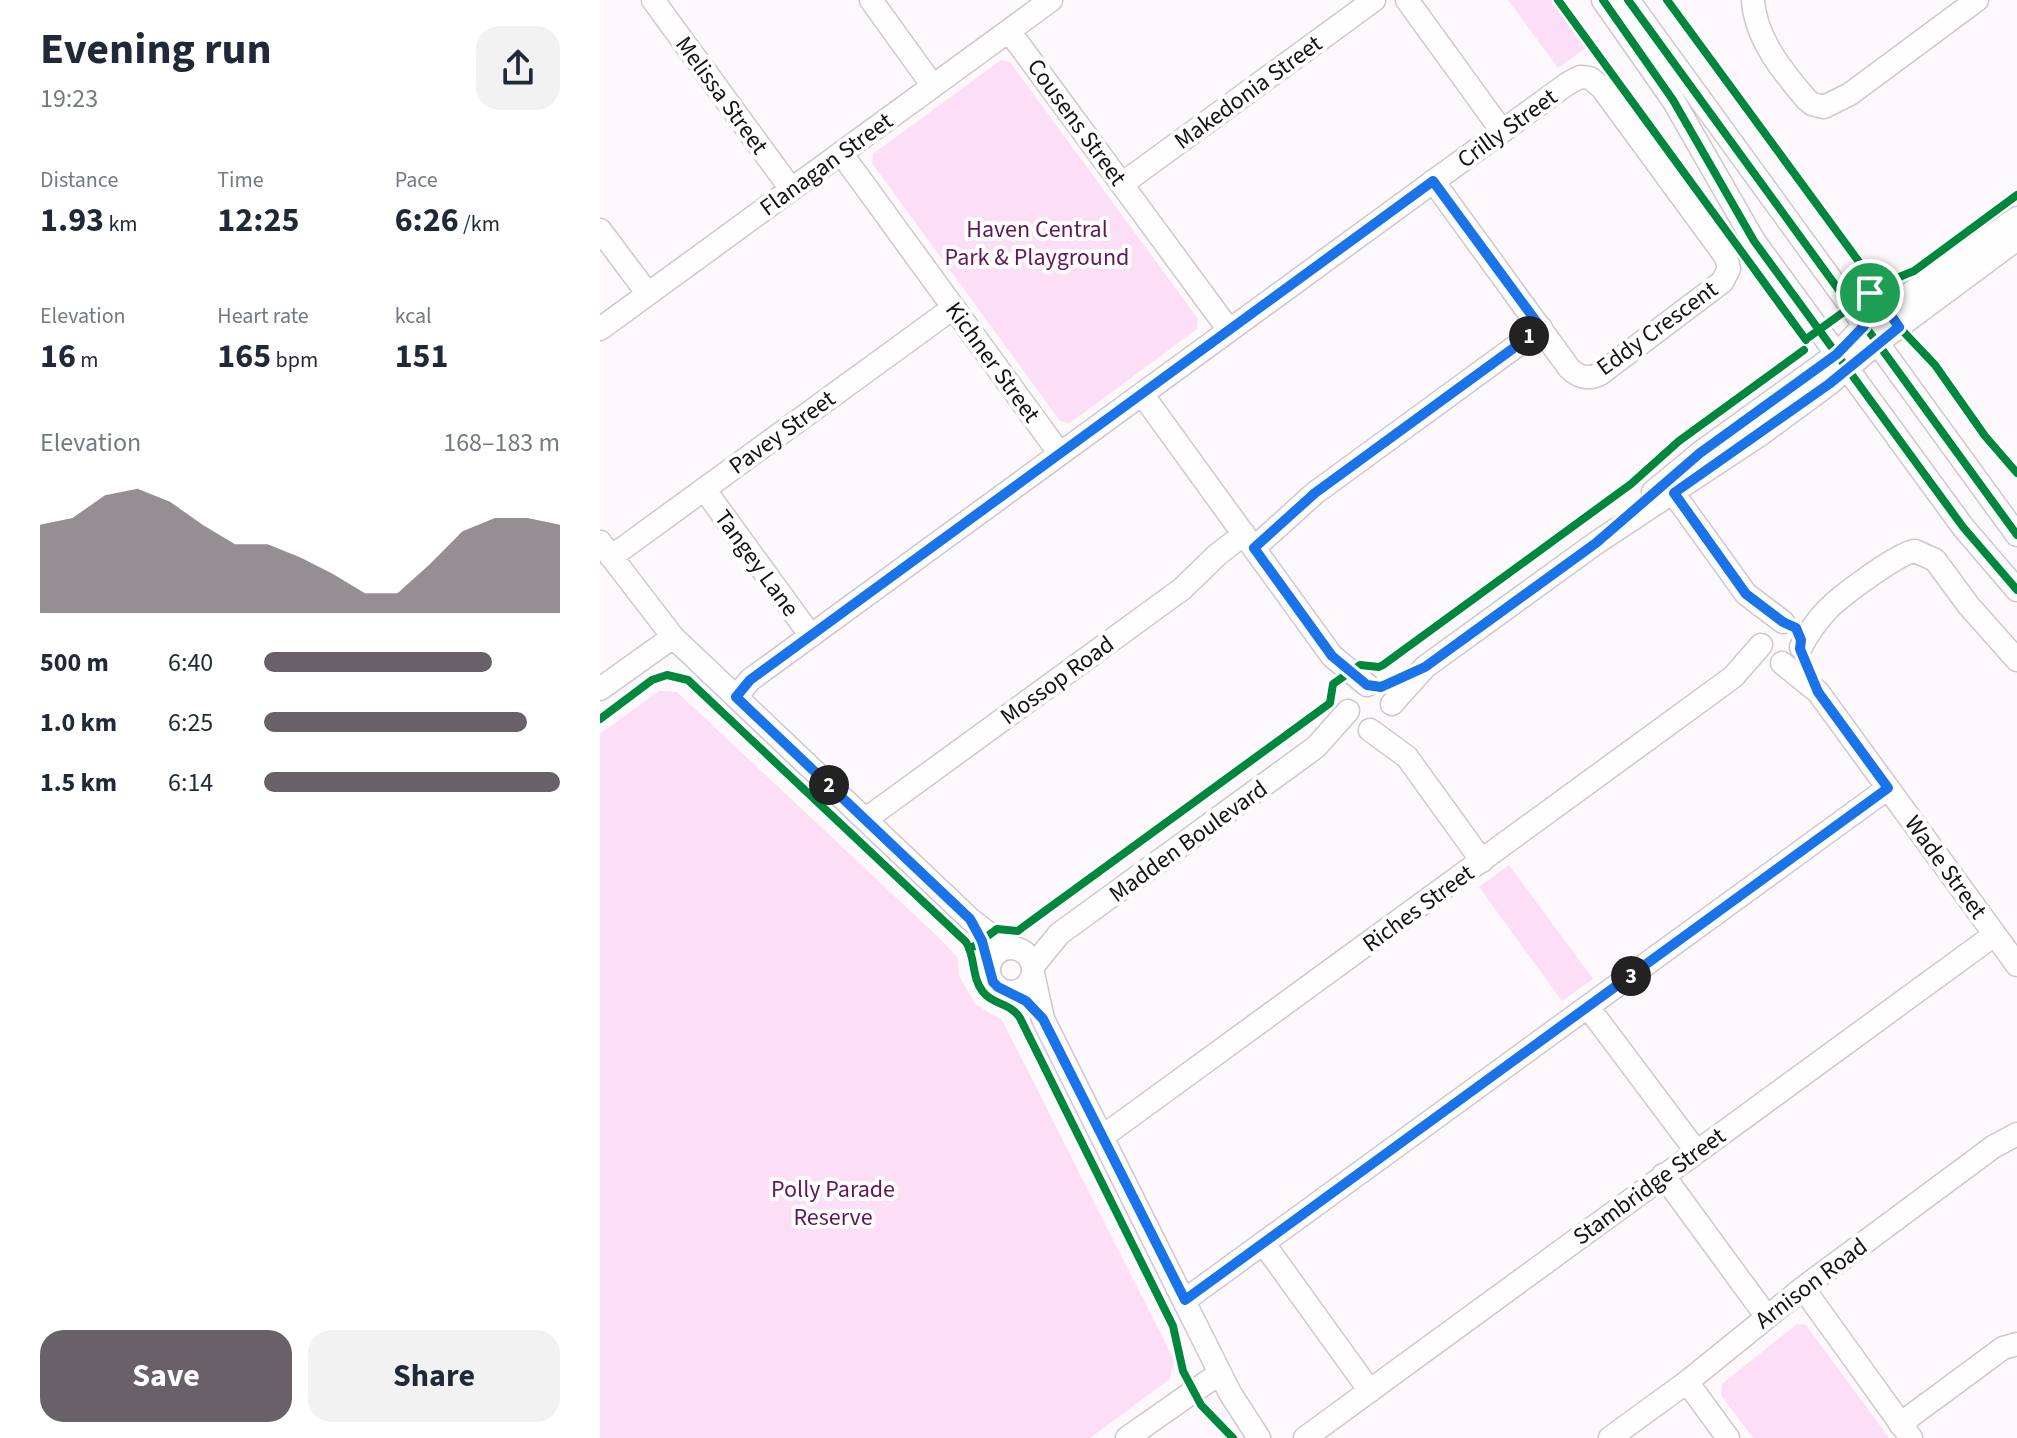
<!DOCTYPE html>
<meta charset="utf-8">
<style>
:root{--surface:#fff;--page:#f2f2f3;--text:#1f2937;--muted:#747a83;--accent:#696167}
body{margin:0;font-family:"Source Sans 3",sans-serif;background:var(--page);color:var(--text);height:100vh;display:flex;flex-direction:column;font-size:30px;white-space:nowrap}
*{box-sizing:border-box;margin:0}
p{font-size:26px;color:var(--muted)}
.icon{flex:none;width:44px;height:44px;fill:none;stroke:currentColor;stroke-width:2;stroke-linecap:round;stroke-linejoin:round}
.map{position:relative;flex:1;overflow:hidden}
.side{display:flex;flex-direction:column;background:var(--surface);width:600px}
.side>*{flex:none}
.pin{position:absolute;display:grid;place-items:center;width:68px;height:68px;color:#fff;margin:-34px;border:4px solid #fff;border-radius:50%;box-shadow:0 2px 8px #0007}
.km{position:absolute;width:40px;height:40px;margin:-20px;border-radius:50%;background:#222;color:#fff;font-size:22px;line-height:40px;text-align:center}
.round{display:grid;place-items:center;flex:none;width:84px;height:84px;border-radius:24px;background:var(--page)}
.head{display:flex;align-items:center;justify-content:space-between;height:136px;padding:0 40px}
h1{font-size:44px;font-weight:700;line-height:60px}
.metrics{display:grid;grid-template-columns:repeat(3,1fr);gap:12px;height:136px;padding:8px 40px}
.metrics div{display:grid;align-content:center}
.metrics b{font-size:34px;font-weight:700}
.metrics small{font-size:22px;font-weight:400}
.metrics p{font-size:22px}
.chart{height:224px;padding:16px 40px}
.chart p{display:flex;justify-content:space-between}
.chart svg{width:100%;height:144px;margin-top:8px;fill:var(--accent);opacity:.7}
.action{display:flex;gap:16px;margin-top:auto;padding:16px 40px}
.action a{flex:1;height:92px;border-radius:24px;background:var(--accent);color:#fff;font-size:32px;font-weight:700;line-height:92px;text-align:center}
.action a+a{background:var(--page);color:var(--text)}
ul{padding:0 40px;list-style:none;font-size:26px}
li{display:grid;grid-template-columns:128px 96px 1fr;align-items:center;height:60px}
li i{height:20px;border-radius:10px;background:var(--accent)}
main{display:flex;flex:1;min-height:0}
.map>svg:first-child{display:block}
.green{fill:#fcdef6}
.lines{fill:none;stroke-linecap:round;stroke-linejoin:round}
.minor-casing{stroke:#cfc7cd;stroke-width:25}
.minor{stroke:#fffefe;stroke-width:22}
.cycleway-casing{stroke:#fff;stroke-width:13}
.cycleway{stroke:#00873e;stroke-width:8}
.route-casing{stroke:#fff;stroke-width:16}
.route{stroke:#1a73e8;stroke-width:10}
.labels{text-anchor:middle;stroke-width:8;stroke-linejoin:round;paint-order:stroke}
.street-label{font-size:24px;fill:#190f17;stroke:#fff}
.park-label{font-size:24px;fill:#64175a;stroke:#fff}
</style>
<main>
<section class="side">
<div class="head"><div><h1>Evening run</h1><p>19:23</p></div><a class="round"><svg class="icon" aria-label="share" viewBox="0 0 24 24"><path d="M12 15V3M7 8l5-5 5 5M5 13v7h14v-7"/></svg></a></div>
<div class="metrics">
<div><p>Distance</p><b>1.93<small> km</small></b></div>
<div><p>Time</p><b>12:25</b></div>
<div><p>Pace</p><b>6:26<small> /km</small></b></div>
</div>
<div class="metrics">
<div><p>Elevation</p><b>16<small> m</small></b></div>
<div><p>Heart rate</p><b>165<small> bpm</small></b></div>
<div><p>kcal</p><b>151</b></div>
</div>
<div class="chart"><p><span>Elevation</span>168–183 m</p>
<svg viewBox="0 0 160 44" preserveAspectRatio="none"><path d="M0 44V17L10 15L20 8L30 6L40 10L50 17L60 23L70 23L80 27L90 32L100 38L110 38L120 29L130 19L140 15L150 15L160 17V44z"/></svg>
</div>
<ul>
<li><b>500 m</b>6:40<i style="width:77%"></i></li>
<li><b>1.0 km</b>6:25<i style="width:89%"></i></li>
<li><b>1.5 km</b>6:14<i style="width:100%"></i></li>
</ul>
<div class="action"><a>Save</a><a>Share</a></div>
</section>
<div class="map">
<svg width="1417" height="1438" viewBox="0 0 1417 1438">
<rect width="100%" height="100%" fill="#fdf8fb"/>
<path class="green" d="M908 0H953L987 47 958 68Z
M401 60 410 62 598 319 597 329 470 423 460 421 272 163 273 154Z
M59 691 77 692 338 937 358 958 359 976 375 1004 402 1020 574 1360 570 1379 490 1438H0V734Z
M909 865 993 979 962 1001 879 887Z
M1197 1324 1206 1325 1289 1438H1153L1121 1395 1122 1384Z"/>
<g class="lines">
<defs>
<path id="minor" d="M53 0 191 189
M271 0 333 86
M807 0 902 131
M1003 0 1073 100 1154 241 1363 527 1417 590
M1028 0 1417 535
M1153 0C1155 38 1183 72 1207 100L1212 104 1224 107 1250 94 1377 0
M409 31 629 330
M241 153 460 454
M522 184 774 0
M0 230 48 294
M0 329 451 0
M542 394 732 656 767 685
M1066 483 1146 594 1183 622
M104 489 211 636
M1053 492 1100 453 1237 354 1264 326 1417 218
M0 542 73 637
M654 548 715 493 941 328
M11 557 353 308
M1201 647C1208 633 1216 622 1226 611 1239 597 1298 553 1315 551L1335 560 1369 606 1417 660
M1182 663 1218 692 1417 965
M0 689 73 637 370 919 407 948
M136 697 150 680 967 84 980 77 990 78 1002 88 1126 257 1129 269 1122 282 1000 374C988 380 978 377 969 368L833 181
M792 704 825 667 996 543 1161 434 1229 384 1277 343 1417 239
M770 730 807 757 882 861
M266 819 582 589 617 555 644 534
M389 970a22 22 0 1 1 44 0a22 22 0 1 1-44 0Z
M433 966 459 934 716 747 748 711
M433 973 443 1019 630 1393 659 1438
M988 1007 1096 1151
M502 1137 1133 677 1161 645
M1063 1175 1167 1317
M664 1244 770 1391
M1203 1288 1311 1438
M585 1300 1288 788
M1087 1382 1128 1438
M1300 1424 1403 1348 1417 1344
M527 1438 620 1373
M705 1438 1394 935
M1010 1438 1087 1382 1203 1288 1393 1147 1417 1134"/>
</defs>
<use href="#minor" class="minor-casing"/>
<use href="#minor" class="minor"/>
<defs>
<path id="cycleway" d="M958 0 1206 340
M1003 0 1073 100 1154 241 1363 527 1417 590
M1028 0 1417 535
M1067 0 1265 270 1272 288 1270 293 1209 337
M1417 195 1314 271 1272 288 1299 327 1335 365 1385 436 1417 473
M0 719 52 680 67 675 88 680 366 942C376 958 371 977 383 992 393 1005 411 1003 420 1018L573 1326 583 1371 601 1405 633 1438
M369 947H373L397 929 418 931 423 927 726 706 730 703 733 684 760 665 779 667 783 665 1031 484 1079 441 1204 350"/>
</defs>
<use href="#cycleway" class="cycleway-casing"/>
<use href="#cycleway" class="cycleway"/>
</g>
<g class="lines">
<defs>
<path id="route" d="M833 181 941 328 715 493 654 548 732 656 767 685 781 687 825 667 996 543 1100 453 1237 354 1264 326 1251 307 1272 288 1299 327 1229 384 1074 493 1146 594 1183 622 1196 628 1201 640 1200 649 1218 692 1288 788 585 1300 443 1019 426 1001 398 987 393 982 382 941 370 919 136 697 150 680Z"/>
</defs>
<use href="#route" class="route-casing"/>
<use href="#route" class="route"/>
</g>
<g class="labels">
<g class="street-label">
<text transform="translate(648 92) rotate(-36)" y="8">Makedonia Street</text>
<text transform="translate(122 95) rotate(54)" y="8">Melissa Street</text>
<text transform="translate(477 122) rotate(54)" y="8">Cousens Street</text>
<text transform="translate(907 128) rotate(-36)" y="8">Crilly Street</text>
<text transform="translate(226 164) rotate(-36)" y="8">Flanagan Street</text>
<text transform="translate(1057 328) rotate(-36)" y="8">Eddy Crescent</text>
<text transform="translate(393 362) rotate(54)" y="8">Kichner Street</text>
<text transform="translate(182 432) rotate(-36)" y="8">Pavey Street</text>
<text transform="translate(157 563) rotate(54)" y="8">Tangey Lane</text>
<text transform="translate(457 680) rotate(-36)" y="8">Mossop Road</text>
<text transform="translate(588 841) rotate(-36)" y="8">Madden Boulevard</text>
<text transform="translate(1346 867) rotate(54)" y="8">Wade Street</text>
<text transform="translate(818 908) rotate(-36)" y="8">Riches Street</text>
<text transform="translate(1049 1186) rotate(-36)" y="8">Stambridge Street</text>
<text transform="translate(1211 1283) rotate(-37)" y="8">Arnison Road</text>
</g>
<g class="park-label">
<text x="437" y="237">Haven Central<tspan x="437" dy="28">Park &amp; Playground</tspan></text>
<text x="233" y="1197">Polly Parade<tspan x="233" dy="28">Reserve</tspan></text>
</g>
</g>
</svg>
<div class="pin" style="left:1270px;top:293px;background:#1e9e55"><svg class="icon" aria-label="arrive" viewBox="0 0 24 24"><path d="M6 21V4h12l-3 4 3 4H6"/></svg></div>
<b class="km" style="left:929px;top:336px">1</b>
<b class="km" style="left:229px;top:785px">2</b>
<b class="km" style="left:1031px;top:976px">3</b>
</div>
</main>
